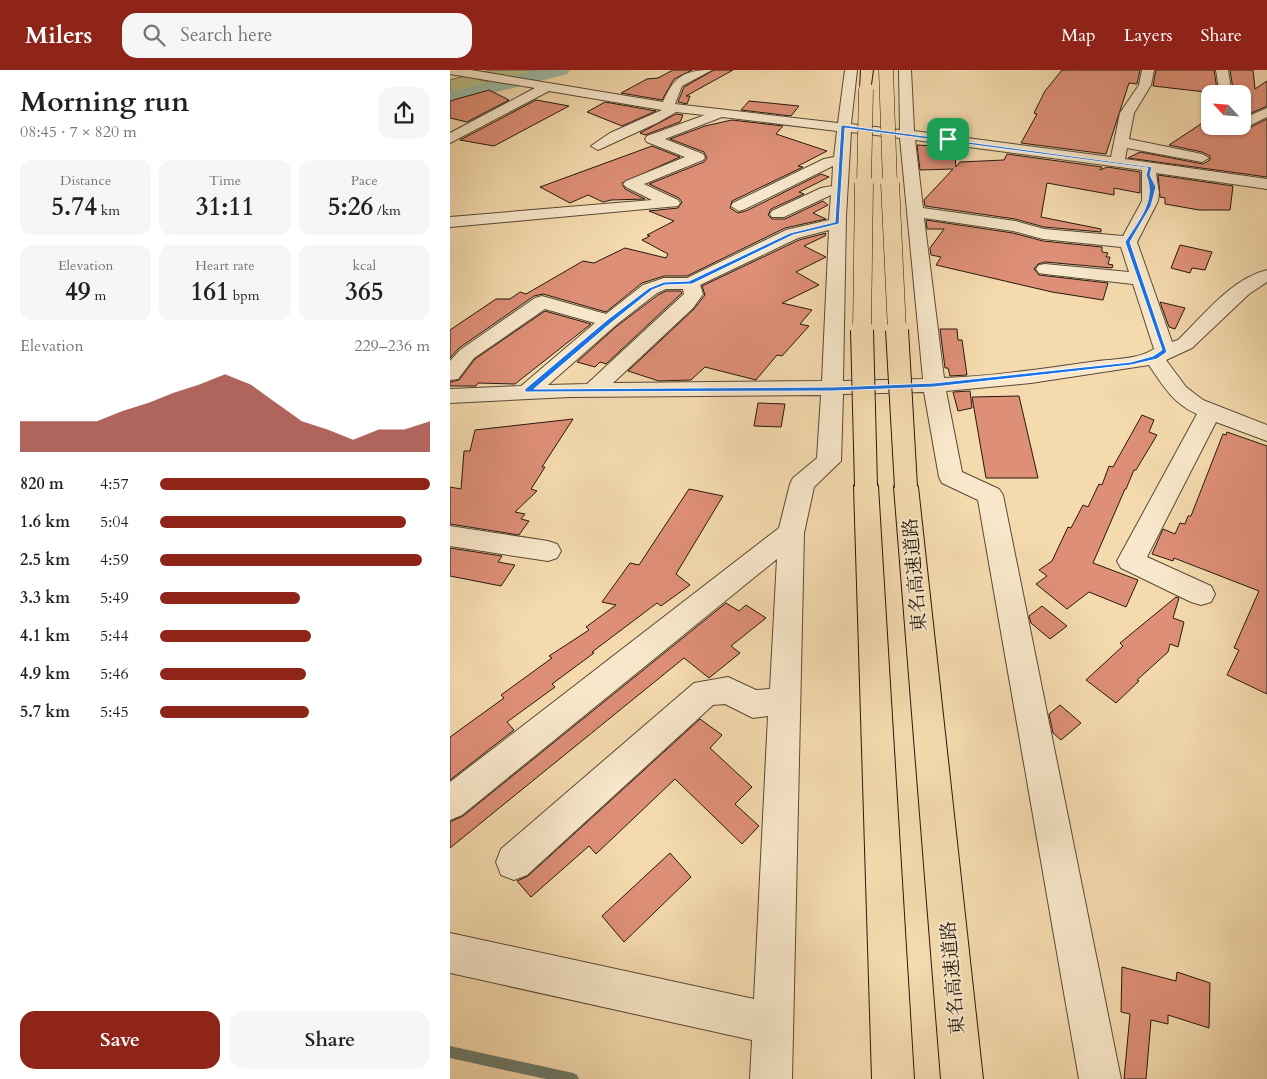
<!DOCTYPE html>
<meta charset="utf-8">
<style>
:root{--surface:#fff;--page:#f6f6f6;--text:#222;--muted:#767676;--accent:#8f2418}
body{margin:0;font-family:Cardo,"Noto Serif JP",serif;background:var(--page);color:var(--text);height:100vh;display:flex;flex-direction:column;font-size:19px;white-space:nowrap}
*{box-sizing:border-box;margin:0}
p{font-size:16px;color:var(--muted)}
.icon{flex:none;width:28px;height:28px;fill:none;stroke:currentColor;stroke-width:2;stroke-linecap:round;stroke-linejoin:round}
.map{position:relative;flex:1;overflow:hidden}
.panel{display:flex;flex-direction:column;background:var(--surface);width:450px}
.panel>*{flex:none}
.needle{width:32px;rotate:296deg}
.controls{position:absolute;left:751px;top:15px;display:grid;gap:10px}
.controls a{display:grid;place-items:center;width:50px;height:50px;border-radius:10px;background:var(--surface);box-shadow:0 1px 4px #0004;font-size:25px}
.pin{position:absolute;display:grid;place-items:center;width:42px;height:42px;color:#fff;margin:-21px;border-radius:10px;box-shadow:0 2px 8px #0006}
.round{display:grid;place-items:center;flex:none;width:52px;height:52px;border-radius:15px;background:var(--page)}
.head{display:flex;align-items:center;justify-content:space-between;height:85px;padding:0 20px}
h1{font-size:28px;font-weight:700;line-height:38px}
.figures{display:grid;grid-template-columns:repeat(3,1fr);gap:8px;height:85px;padding:5px 20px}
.figures div{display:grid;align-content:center;border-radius:12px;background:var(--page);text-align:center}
.figures b{font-size:25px;font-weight:700}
.figures small{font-size:14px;font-weight:400}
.figures p{font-size:14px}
.chart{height:140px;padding:10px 20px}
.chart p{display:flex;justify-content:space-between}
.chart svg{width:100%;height:90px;margin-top:5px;fill:var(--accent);opacity:.7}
.button{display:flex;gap:10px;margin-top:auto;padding:10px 20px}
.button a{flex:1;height:58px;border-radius:15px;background:var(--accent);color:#fff;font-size:20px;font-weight:700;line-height:58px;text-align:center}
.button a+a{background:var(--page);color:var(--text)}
ul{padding:0 20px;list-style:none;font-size:16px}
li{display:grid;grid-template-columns:80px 60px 1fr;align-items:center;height:38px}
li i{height:12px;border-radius:6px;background:var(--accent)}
header{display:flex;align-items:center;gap:30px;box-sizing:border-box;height:70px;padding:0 25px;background:var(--accent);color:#fff}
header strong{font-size:24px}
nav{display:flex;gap:28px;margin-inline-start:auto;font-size:18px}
.search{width:350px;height:45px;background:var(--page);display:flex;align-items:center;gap:12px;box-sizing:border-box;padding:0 18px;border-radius:15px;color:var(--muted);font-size:19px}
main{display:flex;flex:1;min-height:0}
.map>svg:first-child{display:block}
.green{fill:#bcbf89;stroke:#706c4c}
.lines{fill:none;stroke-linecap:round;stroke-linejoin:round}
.stream{fill:#6d7a69;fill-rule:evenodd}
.river{fill:#9dbba5;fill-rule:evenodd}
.building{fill:#de8f77;stroke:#25190f}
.minor-casing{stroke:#594936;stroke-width:2}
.highway-casing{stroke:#25190f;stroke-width:2}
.minor{fill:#f8e7ca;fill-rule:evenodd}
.highway{fill:#f4daad;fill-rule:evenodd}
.highway-bridge-far2-casing{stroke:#25190f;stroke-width:15;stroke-linecap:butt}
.highway-bridge-far1-casing{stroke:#25190f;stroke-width:19;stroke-linecap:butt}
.highway-bridge-casing{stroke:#25190f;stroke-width:24;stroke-linecap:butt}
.highway-bridge-far2{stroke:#f4daad;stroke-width:14}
.highway-bridge-far1{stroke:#f4daad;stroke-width:18}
.highway-bridge{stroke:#f4daad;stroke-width:22}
.route{fill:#1a73e8;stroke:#fff;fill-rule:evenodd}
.labels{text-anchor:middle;stroke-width:4;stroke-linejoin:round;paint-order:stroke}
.street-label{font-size:19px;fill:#25190f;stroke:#f8e7ca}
</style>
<header>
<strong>Milers</strong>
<div class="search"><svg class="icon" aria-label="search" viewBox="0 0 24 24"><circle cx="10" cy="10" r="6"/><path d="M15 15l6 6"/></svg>Search here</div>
<nav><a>Map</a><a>Layers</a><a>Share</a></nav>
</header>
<main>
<section class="panel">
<div class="head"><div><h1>Morning run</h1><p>08:45 · 7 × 820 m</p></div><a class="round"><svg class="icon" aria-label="share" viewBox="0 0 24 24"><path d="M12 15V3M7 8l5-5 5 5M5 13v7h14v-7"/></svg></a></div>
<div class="figures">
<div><p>Distance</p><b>5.74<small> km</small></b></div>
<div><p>Time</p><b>31:11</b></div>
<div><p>Pace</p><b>5:26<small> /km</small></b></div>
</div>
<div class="figures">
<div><p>Elevation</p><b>49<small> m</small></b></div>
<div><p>Heart rate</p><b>161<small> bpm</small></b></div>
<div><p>kcal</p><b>365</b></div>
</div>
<div class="chart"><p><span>Elevation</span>229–236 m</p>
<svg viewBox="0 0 160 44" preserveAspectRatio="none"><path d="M0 44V29L10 29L20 29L30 29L40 24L50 20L60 15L70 11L80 6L90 11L100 20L110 29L120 33L130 38L140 33L150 33L160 29V44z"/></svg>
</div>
<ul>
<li><b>820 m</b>4:57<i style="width:100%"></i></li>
<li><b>1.6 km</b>5:04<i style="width:91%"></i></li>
<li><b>2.5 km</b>4:59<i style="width:97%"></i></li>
<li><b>3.3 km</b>5:49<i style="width:52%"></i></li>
<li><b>4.1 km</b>5:44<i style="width:56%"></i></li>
<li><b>4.9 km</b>5:46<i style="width:54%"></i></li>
<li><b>5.7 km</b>5:45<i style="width:55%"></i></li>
</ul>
<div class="button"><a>Save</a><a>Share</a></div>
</section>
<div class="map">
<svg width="817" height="1009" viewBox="0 0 817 1009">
<rect width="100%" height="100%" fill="#f4daad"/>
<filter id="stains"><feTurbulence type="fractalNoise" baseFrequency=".004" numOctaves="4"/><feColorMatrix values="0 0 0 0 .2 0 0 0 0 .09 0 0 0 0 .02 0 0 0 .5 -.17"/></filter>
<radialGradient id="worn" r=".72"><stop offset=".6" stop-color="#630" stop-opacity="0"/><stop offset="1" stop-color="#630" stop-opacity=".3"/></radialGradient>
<path class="green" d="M40 0H103L67 9 30 3Z
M15 6 47 14 0 29V10Z"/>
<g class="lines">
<path class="stream" d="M0 976 123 1003 127 1005 129 1009H96L0 988Z"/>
<path class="river" d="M86 0H120L117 4 0 34V22Z"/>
</g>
<path class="building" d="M223 0H242L224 9 212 30 171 23 197 9 208 8Z
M264 0H283L236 26H240L237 34 228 32 234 17Z
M612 0H690L687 14 679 13 656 84 571 73 587 44 584 43 595 21Z
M706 0H764L767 19 773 24 703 16Z
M780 0H803L805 19 817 11V36L792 47 794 26 792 24H780L783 19Z
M39 20 59 30 17 52 0 48V31Z
M86 30 119 36 44 76 10 70Z
M299 31 349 36 341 46 291 40Z
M155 32 206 41 172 56 137 42Z
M226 44 233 45 230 52 195 65 190 63Z
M760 48V56H785L797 59 817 49V107L678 88 690 82 753 94 760 90V86L752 82 719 75Z
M282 50 333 56 326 64 377 81 348 96 353 97 282 131 280 138 288 143 296 141 371 104 379 107 349 122 354 124 321 139 318 145 322 149H335L373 131 378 135 363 143 376 149 335 158 237 206H214L192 213 156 242 93 224 84 226 9 278 0 288V260L46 229H60L70 222 76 224 133 191 144 193 175 178 216 188 218 184 192 170 200 166 197 165 224 151 199 141 228 138 232 132 229 128 199 114 254 92 257 88 254 82 220 69 255 56Z
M467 75 504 77 506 97 510 92 554 90 557 84 652 97 650 100 657 97 690 102V123L664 118V125L597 113 591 147 651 159V162L594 157 565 149 475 136 474 130 503 99 470 100Z
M202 76 230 87 172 113 175 119 195 129 161 130 153 132 138 125 120 133 90 117Z
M708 105 783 116 780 140H749L715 134V128L710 127Z
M476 150 563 163 593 171 652 177V182L658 183 656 187H660L658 194 663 195 662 198 595 192 588 194 584 199 589 205 658 213 653 230 602 222 486 195 491 187 481 185 480 178 494 159H477Z
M376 163 375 166 354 176 376 187 346 202 369 215 332 233 362 240 350 254 359 256 332 286 327 285 306 310 255 297 241 310 209 311 178 301 244 239 255 225 252 216 349 170Z
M730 175 762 182 755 200 742 198 740 203 721 198Z
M216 221H231L232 223 156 294 150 292 145 297 127 292 167 256 208 225Z
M710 232 735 238 725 259 719 257Z
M95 241 141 254 65 314 28 313 26 316H0V312L9 310 25 289Z
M490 259H507L508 270H512L517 305 500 306 498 298H495Z
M520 321 522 338 508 341 503 322Z
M569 326 588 408H536L522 327Z
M308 333 335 334 331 357 304 356Z
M692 345 704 350 699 362 707 365 686 400H684L676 419H675L643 493 688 510 676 537 639 522 617 539 586 514 597 506 589 500 602 491 618 457 621 458 633 435 638 437 649 414 652 415 659 396 663 397Z
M123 349 92 397H95L81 419 87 421 65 442 75 444 71 449 79 451 69 465 0 454V417L11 419 14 381H20L25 360Z
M777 362 817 376V624L777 605 789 580 784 578 809 521 724 488 723 491 702 484 713 459 725 464 730 453 735 454 738 446H741L773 364 776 365Z
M239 419 273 426 226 504 240 515 211 536 207 533 142 582 144 583 102 614 105 617 57 652 64 660 0 710V667L54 628 51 625 102 588 99 586 139 560 136 557 166 535 152 532 180 493 189 495Z
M0 478 52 486 48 492 65 495 51 516 0 506Z
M726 527 729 528 723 548 734 552 728 577 720 574 718 582 687 610 689 611 666 633 636 610 673 576 670 573Z
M276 533 289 541 296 535 316 548 281 576 290 583 259 608 234 588 0 778V752L13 746Z
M592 536 617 556 600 569 581 553 579 546Z
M610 635 631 653 611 670 603 663 599 644Z
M250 649 272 665 260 678 302 717 285 734 309 756 292 774 225 709 146 784 139 776 81 827 67 811 78 806Z
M220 783 241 807 174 872 152 846Z
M672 897 726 911 727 902 760 913 759 958 718 945V954L701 950 696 1009H674L680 944 671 942Z"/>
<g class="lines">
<defs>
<path id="minor" d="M0 0H21L213 32C224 7 233 0 262 0L232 16 225 34 388 53 395 0H407L401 54 450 60 449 0H461L464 61 661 87 670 43 689 15 692 0H704L701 15 684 43 679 69 752 84 759 88 752 92 677 78 675 89 817 109V119L706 103 709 123 708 131 687 172 722 272 728 270C754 245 781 209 817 200V212L799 224 742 278 716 290 736 317 753 330 817 355V371L766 352 697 487 761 516 765 524 761 532 751 535 741 532 671 498 667 491 747 344C724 334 713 316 699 295L581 313 496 321 512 402 549 419 553 425 671 1009H629L528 430 492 413 489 407 474 322 393 324 391 391 364 417 354 463 342 1009H300L302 970 0 903V863L304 929 318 646 303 648 275 634 263 635 77 805 64 810 51 805 46 792 51 779 244 613 278 607 306 620 320 619 327 489 12 745 0 750V712L329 458 340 414 343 408 367 388 371 325 120 327 0 333V319L71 316 145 253 95 239 24 288 8 309 0 310V291L10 280 85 228 92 226 156 244 193 215 214 208H237L336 160 379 150 381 125 334 147H322L320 144 322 141 371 118 382 116 383 96 295 139 289 141 281 136 283 133 374 89 384 87 387 61 272 47 215 69 253 84 255 87 253 90 194 114 228 130 230 133 228 136 0 157V147L202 130 176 117 173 114 176 111 235 87 197 72 195 69 197 66 255 45 226 42 207 53 148 80 141 76 160 63 212 40 99 21 0 73V63L85 18 0 4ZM401 62 450 68 473 309 393 311 396 146ZM465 70 692 100V131L673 166 594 159 565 151 473 138ZM474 148 563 161 593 169 671 177 679 202 595 194 589 195 586 199 589 203 595 204 683 214 704 279C689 289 665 289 648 291 597 298 546 306 494 308ZM379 160 372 311 163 313 243 238 253 224 250 215 348 168ZM216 219H233L234 224 137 314 98 315 166 255 207 223Z
M766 0H778L781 19 779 22 775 23 769 19Z
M817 38V47L797 57 787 56H792V49Z
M0 456 98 471 107 474 111 481 107 488 98 491 0 476Z"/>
<path id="highway" d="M411 0H423L420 22 416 23 410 19Z
M416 407 425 410 428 416 464 1009H422L404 416 407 410Z
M456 408 465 411 468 417 533 1009H491L444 417 447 411Z"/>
</defs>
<use href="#minor" class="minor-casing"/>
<use href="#highway" class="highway-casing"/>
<use href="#minor" class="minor"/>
<use href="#highway" class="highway"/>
<defs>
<path id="highway-bridge-far2" d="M436 0 440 114
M414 114 416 19"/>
<path id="highway-bridge-far1" d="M440 113 447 261
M412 261 414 113"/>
<path id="highway-bridge" d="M412 260 416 416
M447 260 456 417"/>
</defs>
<use href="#highway-bridge-far2" class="highway-bridge-far2-casing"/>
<use href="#highway-bridge-far1" class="highway-bridge-far1-casing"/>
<use href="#highway-bridge" class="highway-bridge-casing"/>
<use href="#highway-bridge-far2" class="highway-bridge-far2"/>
<use href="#highway-bridge-far1" class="highway-bridge-far1"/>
<use href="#highway-bridge" class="highway-bridge"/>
</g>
<path class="route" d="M393 55 702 97 700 105 706 117 701 136 680 172 717 282 707 289 681 295 484 317 383 321 75 322V319L157 250 199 218 214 212 239 211 340 163 385 152 391 56ZM395 58 698 98 696 105C707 130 688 151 675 172L712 280 703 286 681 292 484 313 383 317 84 319 161 253 202 220 215 215 242 214 343 165 389 154Z"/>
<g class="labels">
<g class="street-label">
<text transform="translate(464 505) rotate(-95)" y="7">東名高速道路</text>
<text transform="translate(502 908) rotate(-95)" y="7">東名高速道路</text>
</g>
</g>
<rect width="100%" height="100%" filter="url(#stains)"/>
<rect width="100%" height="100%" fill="url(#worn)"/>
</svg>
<div class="controls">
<a><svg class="needle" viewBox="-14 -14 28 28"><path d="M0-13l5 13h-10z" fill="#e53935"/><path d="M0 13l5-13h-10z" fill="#767676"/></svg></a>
</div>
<div class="pin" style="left:498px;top:69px;background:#1e9e55"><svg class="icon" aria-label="arrive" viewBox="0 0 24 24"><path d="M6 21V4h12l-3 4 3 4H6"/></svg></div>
</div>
</main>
